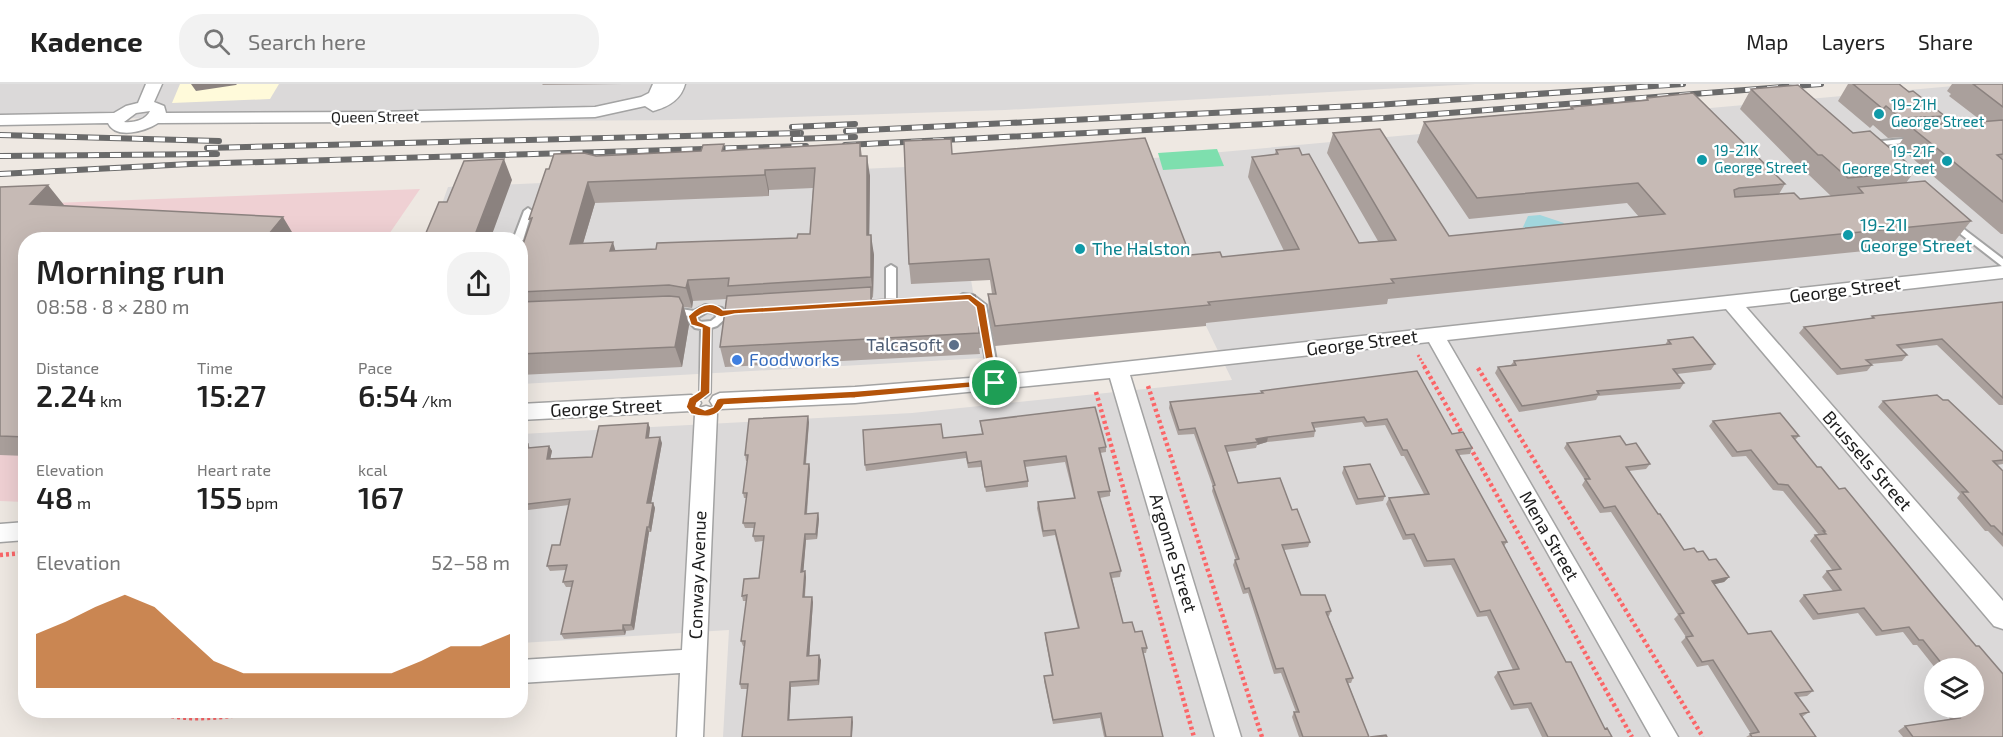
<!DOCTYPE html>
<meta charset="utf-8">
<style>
:root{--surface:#fff;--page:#f2f2f2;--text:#222;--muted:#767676;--line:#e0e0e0;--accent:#b45309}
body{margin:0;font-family:"Exo 2",sans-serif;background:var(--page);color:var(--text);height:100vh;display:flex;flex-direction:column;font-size:22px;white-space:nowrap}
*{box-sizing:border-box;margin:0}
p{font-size:20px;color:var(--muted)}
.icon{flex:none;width:33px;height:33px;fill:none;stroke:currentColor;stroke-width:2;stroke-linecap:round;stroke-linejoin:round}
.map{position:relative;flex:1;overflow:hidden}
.drawer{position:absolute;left:18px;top:148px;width:510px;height:486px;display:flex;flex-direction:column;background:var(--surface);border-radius:24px;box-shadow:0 6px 24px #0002}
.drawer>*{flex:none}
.fabs{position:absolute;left:1924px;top:574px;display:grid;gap:12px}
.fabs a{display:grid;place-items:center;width:60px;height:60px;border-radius:50%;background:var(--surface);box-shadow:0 6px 24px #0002;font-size:30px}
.pin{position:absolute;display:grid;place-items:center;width:51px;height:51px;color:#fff;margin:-26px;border:3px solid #fff;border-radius:50%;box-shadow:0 2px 6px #0007}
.round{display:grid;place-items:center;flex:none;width:63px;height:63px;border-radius:24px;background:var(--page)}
.overview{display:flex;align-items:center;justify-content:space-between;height:102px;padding:0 18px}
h1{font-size:33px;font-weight:600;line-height:45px}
.figures{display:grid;grid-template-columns:repeat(3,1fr);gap:9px;height:102px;padding:6px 18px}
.figures div{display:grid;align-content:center}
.figures b{font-size:30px;font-weight:600}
.figures small{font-size:16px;font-weight:400}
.figures p{font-size:16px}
.chart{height:168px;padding:12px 18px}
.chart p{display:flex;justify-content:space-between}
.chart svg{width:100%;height:108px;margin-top:6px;fill:var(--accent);opacity:.7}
header{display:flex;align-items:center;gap:36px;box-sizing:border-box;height:84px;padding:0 30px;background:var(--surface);border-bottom:2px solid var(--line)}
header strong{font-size:28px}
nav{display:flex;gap:33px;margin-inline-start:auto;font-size:21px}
.search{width:420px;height:54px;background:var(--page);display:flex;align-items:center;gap:15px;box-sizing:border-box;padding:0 21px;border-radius:24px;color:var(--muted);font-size:22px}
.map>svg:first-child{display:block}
.residential{fill:#dbd9d9;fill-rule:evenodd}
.commercial{fill:#efd0d3}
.education{fill:#fffada}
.pitch{fill:#7edfae}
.water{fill:#a1d6dd}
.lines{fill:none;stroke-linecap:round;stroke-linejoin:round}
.lane-casing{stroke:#a3a3a3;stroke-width:4}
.street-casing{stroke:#a3a3a3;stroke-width:3}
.path-far1{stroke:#fb6668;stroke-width:3;stroke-dasharray:2 2;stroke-linecap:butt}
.path{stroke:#fb6668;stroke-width:4.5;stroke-dasharray:3 3;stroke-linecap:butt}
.lane{fill:#fff;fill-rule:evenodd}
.street{fill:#fff;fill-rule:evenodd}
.rail-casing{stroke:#6a6a6a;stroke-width:6}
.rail{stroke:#fff;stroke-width:4;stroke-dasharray:11;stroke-linecap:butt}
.wall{fill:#aaa09c;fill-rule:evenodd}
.shaded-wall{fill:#8b827f}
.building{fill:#c6bab5;stroke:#8b827f;stroke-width:1.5;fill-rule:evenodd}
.route{fill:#b45309;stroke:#fff;stroke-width:1.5;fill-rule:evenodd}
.culture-dot{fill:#0f9aa8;stroke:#fff;stroke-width:2}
.service-dot{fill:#5c6f8a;stroke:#fff;stroke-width:2}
.shop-dot{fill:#3f7fe0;stroke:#fff;stroke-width:2}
.labels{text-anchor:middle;stroke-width:4.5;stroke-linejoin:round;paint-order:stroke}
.far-culture-label{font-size:15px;fill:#0d838f;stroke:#fff;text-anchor:start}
.far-street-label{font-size:15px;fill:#1c1c1c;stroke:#fff}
.culture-label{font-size:18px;fill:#0d838f;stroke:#fff;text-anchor:start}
.street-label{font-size:18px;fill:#1c1c1c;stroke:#fff}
.service-label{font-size:18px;fill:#4e5e75;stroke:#fff;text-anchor:end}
.shop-label{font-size:18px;fill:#366cbe;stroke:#fff;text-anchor:start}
</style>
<header>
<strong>Kadence</strong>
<div class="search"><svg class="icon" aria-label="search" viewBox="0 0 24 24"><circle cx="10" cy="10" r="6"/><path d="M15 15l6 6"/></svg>Search here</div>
<nav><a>Map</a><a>Layers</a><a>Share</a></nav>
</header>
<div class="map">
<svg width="2003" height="653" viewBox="0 0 2003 653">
<rect width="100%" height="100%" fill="#eee8e2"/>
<path class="residential" d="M0 0H1475L1005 26 701 36 355 38 117 34 0 37Z
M1976 0H2003V653H723L729 546 521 559V350L912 329 1232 296 1206 242 1143 75ZM1935 585H1974V624H1935Z
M952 81 984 274 521 300 520 156H429L448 103Z"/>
<path class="commercial" d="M420 105 385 156H26L25 418 0 417V121Z"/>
<path class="education" d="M180 0H279L270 15 172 19Z"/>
<path class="pitch" d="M1217 65 1224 82 1163 86 1158 69Z"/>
<path class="water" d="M1540 131 1564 139 1556 153 1544 154 1523 143 1528 132Z"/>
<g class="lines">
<defs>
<path id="lane" d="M1913 54 1917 56 1916 58 1872 62 1868 60 1872 58Z
M528 124 532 127 523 156 520 158V156H513L524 127Z
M1952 136 2003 175V183L1949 141V137Z
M891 181 896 184V217L891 220 886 217V184Z
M963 210 973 211 986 221 1000 299 999 302 995 303 990 299 976 222 968 216 960 215 958 213Z
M705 221 722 224 726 234 717 242 711 244 710 309 705 313 700 309 701 245 695 244 687 236 688 232 671 229 669 227 674 224 694 227ZM707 228 715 229 716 233 711 237 700 238 697 234Z"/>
<path id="street" d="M146 0H162L154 18 164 22 166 29 376 28 595 23 641 13 649 9 653 0H669L663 11 669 0H685C681 16 668 23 653 27L645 22 595 33 376 38 158 39C146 47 116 56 108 39L0 41V31L114 29 126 22 138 19ZM150 27C146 36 134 39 124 38L136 29Z
M2003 182V194L1746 223 2003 517V545L1994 542 1726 225 1447 256 1678 653H1651L1429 258 1130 291 1241 653H1215L1110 294 855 319 720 325 713 322 710 317 713 312 720 309 855 303 995 292Z
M691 311 698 314 701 319 698 324 691 327 520 336V320Z
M706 322 713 324 717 330 703 653H677L680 589 520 599V576L682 566 695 330 699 324Z
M26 438V456L0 458V440Z"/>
</defs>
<use href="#lane" class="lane-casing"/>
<use href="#street" class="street-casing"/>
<path class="path-far1" d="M1418 271 1425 283"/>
<path class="path" d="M1424 282 1463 351
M1478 284 1703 653
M1148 302 1262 653
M1096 308 1194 653
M1470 363 1632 653
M0 471 26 469
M154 627C189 641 234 631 270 627"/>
<use href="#lane" class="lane"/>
<use href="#street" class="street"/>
<defs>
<path id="rail" d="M792 43 855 40
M846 47 1376 21 1683 0
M0 51 219 57
M793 55 855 53
M845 61 1385 34 1821 0
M207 64 801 49
M0 72 217 70
M0 90 190 80 806 62"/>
</defs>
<use href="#rail" class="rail-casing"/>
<use href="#rail" class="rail"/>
</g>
<path class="wall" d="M542 0H622L543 1Z
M1848 0H1899L1955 40 1983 38 1949 12 1951 10 1947 7 1952 0H2003V150H2001L1898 62 1904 53 1888 54 1873 41 1870 44 1838 17Z
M1751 5 1853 49 1906 78 1905 80 1914 88 1906 99 1971 137 1954 158 1388 215 1387 220 1206 239V242L995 262 989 231 988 210H992L990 196 911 200 909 180 952 70 1190 171 1222 173 1284 167 1248 93 1252 73 1275 70 1276 66 1359 159 1378 157 1327 69 1333 49 1449 152 1639 133 1627 119 1469 135 1417 58 1424 38 1570 25 1571 23 1646 16 1647 14 1785 100 1779 110 1800 115 1831 112 1809 91H1805L1740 25Z
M860 59 862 72 870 92 869 151 874 171 873 213 872 214V216L981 243V264H979L980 270 725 283 720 263 726 215 693 217 692 224 684 223 689 241 682 283 520 291V169L531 140 529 135 549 85 596 72 725 66ZM813 104 810 150 797 154 656 165 616 167 583 159 595 119 769 112V106Z
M0 103 63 122 295 153 26 156V372L0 371Z
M2003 218V321H1999L1937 261 1901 265 1907 271 1902 277 1871 280 1872 281 1867 287 1837 291 1799 249 1804 243 1871 235 1872 232Z
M1668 256 1715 280 1711 286 1677 290 1684 299 1680 305 1598 312 1596 316 1519 328 1495 289 1498 283 1511 281 1514 277 1665 261Z
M1261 307 1452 350 1472 364 1470 370 1459 371 1507 458 1504 462 1566 578 1605 645 1612 653H1542L1528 624 1511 626 1494 593 1498 588 1513 586 1487 532 1477 533 1451 481 1424 483 1411 455 1403 456 1386 420 1389 414 1424 410 1404 372H1401L1385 341 1365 343 1362 338 1314 344 1315 347 1314 353 1267 358 1257 361 1256 364 1227 368 1238 399 1292 426 1310 458 1308 463 1284 466 1301 511 1331 527 1329 532H1328L1353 594 1351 599H1348L1369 653H1299L1292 633 1294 628H1296L1281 589 1274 590 1248 509 1243 510 1233 481 1235 476H1236L1212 407 1213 403 1194 350 1178 351 1169 324 1170 318 1261 310Z
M1883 317 2003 368V380L1997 381 2003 387V463L1988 447H1985L1957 414 1960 410 1878 323Z
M1780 329 1799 352 1795 356 1817 383H1821L1839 405 1845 404 1937 516 1976 562H1979L2003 590V653H1903L1898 647 1905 642 1950 635 1942 625 1943 624H1974V585H1936L1917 561H1913L1903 548 1876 552 1858 529 1813 536 1799 517 1804 511 1833 507 1822 493 1827 487H1833L1810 457 1815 451H1819L1783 407 1773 406 1746 372 1732 373 1709 342 1713 337Z
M980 337 1106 363V368L1100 369 1110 407V412L1100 414 1121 487 1120 493 1112 494 1123 539 1135 548 1147 564 1146 569H1143L1163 653H1104L1100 634 1053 640 1044 597V592L1052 591 1045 554V549L1078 545 1055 451 1043 453 1037 424 1038 418 1074 414 1065 378 1025 383 1028 397V403L986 408 981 383 968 384 966 374 866 387 865 381 943 354 982 350Z
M809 338 806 380H809L810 385 807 430 818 429 819 435 817 455 806 456 803 487H805L806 493 805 513 813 518 809 572 821 576 819 601 791 603 789 636 853 638 742 653 748 605H741L740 600 744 562H743L741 557 746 517H743L742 512 759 494 763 457 755 458 753 452 754 444H745L743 439 746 414H744L743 409 747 377H746L745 371Z
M648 339 650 344 649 354 662 359 651 419H653L655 424 651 448H649L634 546 626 547 625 551 564 555 561 550 572 503H566L563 498 566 486 550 487 547 482 560 461 569 421 520 427V360H528L530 364 549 362 552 367 550 375 592 373Z
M1567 359 1626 361 1650 380 1646 385 1629 387 1658 430 1684 466 1697 468 1709 476 1729 493 1724 498 1714 500 1748 550 1813 607 1807 612 1798 613 1809 628 1802 633 1816 653H1746L1751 650 1708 581 1697 583 1681 558 1686 553 1674 535 1678 531 1611 428 1600 429 1582 401 1585 396 1564 364Z
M1344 383 1385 412 1383 417 1356 421 1342 389Z"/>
<path class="shaded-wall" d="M191 0H237L236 1 196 7Z
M867 72 870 92 869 171 867 151Z
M504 75 512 96 490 156H473Z
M765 86 769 106V112L765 91Z
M588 98 595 119 577 180 570 160Z
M48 101 64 121 46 140 30 120Z
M283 133 295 153 293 156H264Z
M871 151 874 171 873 213 871 193Z
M613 158 619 179 610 167Z
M688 196 693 217 692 224 686 204Z
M683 221 689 241 682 283 675 263Z
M808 332 809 338 805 385 804 380Z
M648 339 650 344 648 359 646 354Z
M660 353 662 359 650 425 647 419Z
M1268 353 1267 358 1257 361 1258 358 1256 355Z
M549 362 552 367 549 381 547 375Z
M809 380 810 385 806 435 805 430Z
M653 419 655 424 651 448 649 443Z
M818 429 819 435 817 455 816 450Z
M647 443 649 448 634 546 631 541Z
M805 450 806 456 803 493 801 488Z
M805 487 806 493 804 518 803 513Z
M1729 493 1724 498 1707 502 1712 497Z
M812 513 813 518 809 577 807 572Z
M623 541 626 547 625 551 623 546Z
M819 571 821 576 819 601 818 596Z
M790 598 791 603 789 641 788 636Z
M852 633 853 638 852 653H851Z"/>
<path class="building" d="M1853 0H1899L1909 8 1913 7 1955 40 2003 36V70L1997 71 2003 76V118L1911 43 1943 40 1945 32 1901 34 1886 22 1883 25Z
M1973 0H2003V23Z
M1798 1 1853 49 1870 47 1906 78 1903 79 1914 88 1848 94 1822 71H1818L1751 5Z
M1693 9 1785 100 1739 104 1734 106 1735 113 1794 109 1800 115 1863 109 1858 103 1925 97 1971 137 1391 195 1394 199 1208 218 1210 221 995 242 988 210H996L989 175 909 180 904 57 951 55 952 70 1145 54 1190 171 1220 168 1222 173 1299 165 1252 73 1278 70 1276 66 1299 64 1302 71 1309 70 1359 159 1396 156 1333 49 1380 45 1449 152 1665 130 1638 99 1477 114 1424 38 1573 25 1571 23 1648 16 1647 14Z
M860 59V72H867V151H871V193L728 202 729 194 688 196 686 204 669 201 520 208V169L532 134 529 135 546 85H549L554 70 584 69 596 72 701 67 703 61 724 60 722 67ZM815 84 810 150H798L797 154 657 159 656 165 610 167 613 158 570 160 588 98 765 91V86Z
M504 75 473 156H423L439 118H447L464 77Z
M48 101 30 120 283 133 264 156H26V353L0 352V103Z
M871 203V216L975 211 981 243H979V249L720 263 727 212Z
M669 212 679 213 683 221 675 263 520 270V218Z
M2003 218V314L1942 255 1897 261 1907 271 1866 276 1872 281 1841 285 1804 243 1874 234 1872 232Z
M1693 253 1715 280 1673 285 1684 299 1597 307 1599 310 1522 322 1498 283 1516 281 1514 277 1671 260 1668 256Z
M1417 287 1452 350 1463 348 1472 364 1456 366 1507 458H1502L1566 578H1571L1605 645 1607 644 1612 653H1548L1531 619 1514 621 1498 588 1519 585 1490 526 1480 528 1454 475 1427 477 1414 450 1406 451 1389 414 1429 410 1407 366H1403L1387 335 1367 338 1364 333 1312 339 1315 347 1268 353 1256 355 1258 358 1225 362 1238 399 1280 394 1292 426 1297 425 1310 458 1282 461 1301 511H1325L1331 527 1326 528 1353 594 1346 595 1369 653H1303L1294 628H1299L1283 584 1276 585 1249 504 1245 505 1235 476 1239 475 1213 402 1215 401 1195 344 1179 346 1170 318 1263 309 1261 307Z
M1937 311 1943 316H1948L2003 368V376L1993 377 2003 387V451L1994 442H1991L1962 408H1968L1883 317Z
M1095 323 1106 363 1099 364 1110 407 1098 408 1121 487 1110 489 1123 539 1132 538 1135 548 1142 547 1147 564H1142L1163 653H1106L1101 629 1053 636 1044 592 1053 591 1045 549 1079 544 1055 446 1043 447 1038 418 1075 414 1066 372 1024 377 1028 397 985 403 981 377 968 379 966 368 865 381 863 346 941 340 943 354 983 350 980 337Z
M1780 329 1799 352H1792L1817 383H1821L1839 405 1845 404 1937 516 1976 562H1979L2003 590V653H1913L1905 642 1960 634 1952 624H1974V585H1946L1923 556H1919L1909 543 1882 547 1864 524 1818 530 1804 511 1841 506 1827 487 1841 485 1815 451 1826 450 1823 447H1825L1788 401 1778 400 1751 366 1737 368 1713 337Z
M808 332 804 380H809L805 430 818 429 816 450H805L801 488 805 487 803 513H812L807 572 819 571 818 596 790 598 788 636 852 633 851 653H742L748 600H740L745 557H741L747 511 742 512 744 495 759 494 764 452H753L755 439H743L747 409H743L748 371H745L749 335Z
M648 339 646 354 660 353 647 419H653L649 443H647L631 541H623V546L561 550 573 497 563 498 567 481 547 482 552 461H560L570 415 520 421V360H528V364L549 362 547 375 592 373 599 342Z
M1620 352 1626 361 1636 359 1650 380 1626 383 1658 430H1660L1684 466 1694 464 1697 468 1703 467 1709 476 1716 475 1729 493 1712 497 1748 550 1771 547 1813 607 1795 609 1809 628 1800 630 1816 653H1752L1750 650 1759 648 1713 576 1702 578 1686 553 1693 552 1679 530 1684 529 1615 422 1604 424 1585 395H1590L1567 359Z
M1370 380 1385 412 1358 415 1344 383Z
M1386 651 1387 653H1370Z"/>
<path class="route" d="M970 210 985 221 998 301 855 314 724 321C717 334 705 334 691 330L686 323 689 314 700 307 702 244 691 241 688 232C698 222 711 215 723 226ZM968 216 976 223 989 296 855 307 720 314 717 315 713 323 705 326 696 322 697 319 710 309 711 243 698 237 697 233C709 225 709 229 721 233L735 230Z"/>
<g class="culture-dot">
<circle cx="1879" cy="30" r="6"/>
<circle cx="1702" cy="76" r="6"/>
<circle cx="1947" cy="77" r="6"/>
<circle cx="1848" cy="151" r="6"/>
<circle cx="1080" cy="165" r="6"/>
</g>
<circle class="service-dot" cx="954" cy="261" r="6"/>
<circle class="shop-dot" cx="737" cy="276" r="6"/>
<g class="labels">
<g class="far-culture-label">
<text x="1891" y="26">19-21H<tspan x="1891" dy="17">George Street</tspan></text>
<text x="1714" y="72">19-21K<tspan x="1714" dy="17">George Street</tspan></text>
<text x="1935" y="73" text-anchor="end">19-21F<tspan x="1935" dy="17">George Street</tspan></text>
</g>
<g class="far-street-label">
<text transform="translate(375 33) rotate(-1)" y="5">Queen Street</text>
</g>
<g class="culture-label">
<text x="1860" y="147">19-21I<tspan x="1860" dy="21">George Street</tspan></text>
<text x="1092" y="171">The Halston</text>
</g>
<g class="street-label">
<text transform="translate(1845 206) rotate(-7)" y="6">George Street</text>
<text transform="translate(1362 259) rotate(-7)" y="6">George Street</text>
<text transform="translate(606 324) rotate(-3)" y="6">George Street</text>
<text transform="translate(1867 377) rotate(49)" y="6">Brussels Street</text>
<text transform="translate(1549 452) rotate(60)" y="6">Mena Street</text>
<text transform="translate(1173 469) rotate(73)" y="6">Argonne Street</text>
<text transform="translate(698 491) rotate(-88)" y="6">Conway Avenue</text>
</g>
<g class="service-label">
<text x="942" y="267">Talcasoft</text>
</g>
<g class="shop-label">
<text x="749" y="282">Foodworks</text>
</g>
</g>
</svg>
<div class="fabs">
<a><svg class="icon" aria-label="layers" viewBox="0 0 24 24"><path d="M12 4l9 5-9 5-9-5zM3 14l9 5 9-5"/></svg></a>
</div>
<div class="pin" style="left:995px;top:299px;background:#1e9e55"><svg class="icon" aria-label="arrive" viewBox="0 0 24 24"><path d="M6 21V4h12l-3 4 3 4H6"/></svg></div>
<section class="drawer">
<div class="overview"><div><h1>Morning run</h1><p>08:58 · 8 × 280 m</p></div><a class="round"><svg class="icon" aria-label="share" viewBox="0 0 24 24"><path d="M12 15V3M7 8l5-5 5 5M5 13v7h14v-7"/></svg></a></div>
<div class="figures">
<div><p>Distance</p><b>2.24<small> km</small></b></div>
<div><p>Time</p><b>15:27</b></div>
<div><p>Pace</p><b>6:54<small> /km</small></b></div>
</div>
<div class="figures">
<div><p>Elevation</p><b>48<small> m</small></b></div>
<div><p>Heart rate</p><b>155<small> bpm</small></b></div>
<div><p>kcal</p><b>167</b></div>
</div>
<div class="chart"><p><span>Elevation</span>52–58 m</p>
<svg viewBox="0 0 160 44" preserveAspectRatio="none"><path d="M0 44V22L10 17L20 11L30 6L40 11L50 22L60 33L70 38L80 38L90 38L100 38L110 38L120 38L130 33L140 27L150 27L160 22V44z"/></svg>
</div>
</section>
</div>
